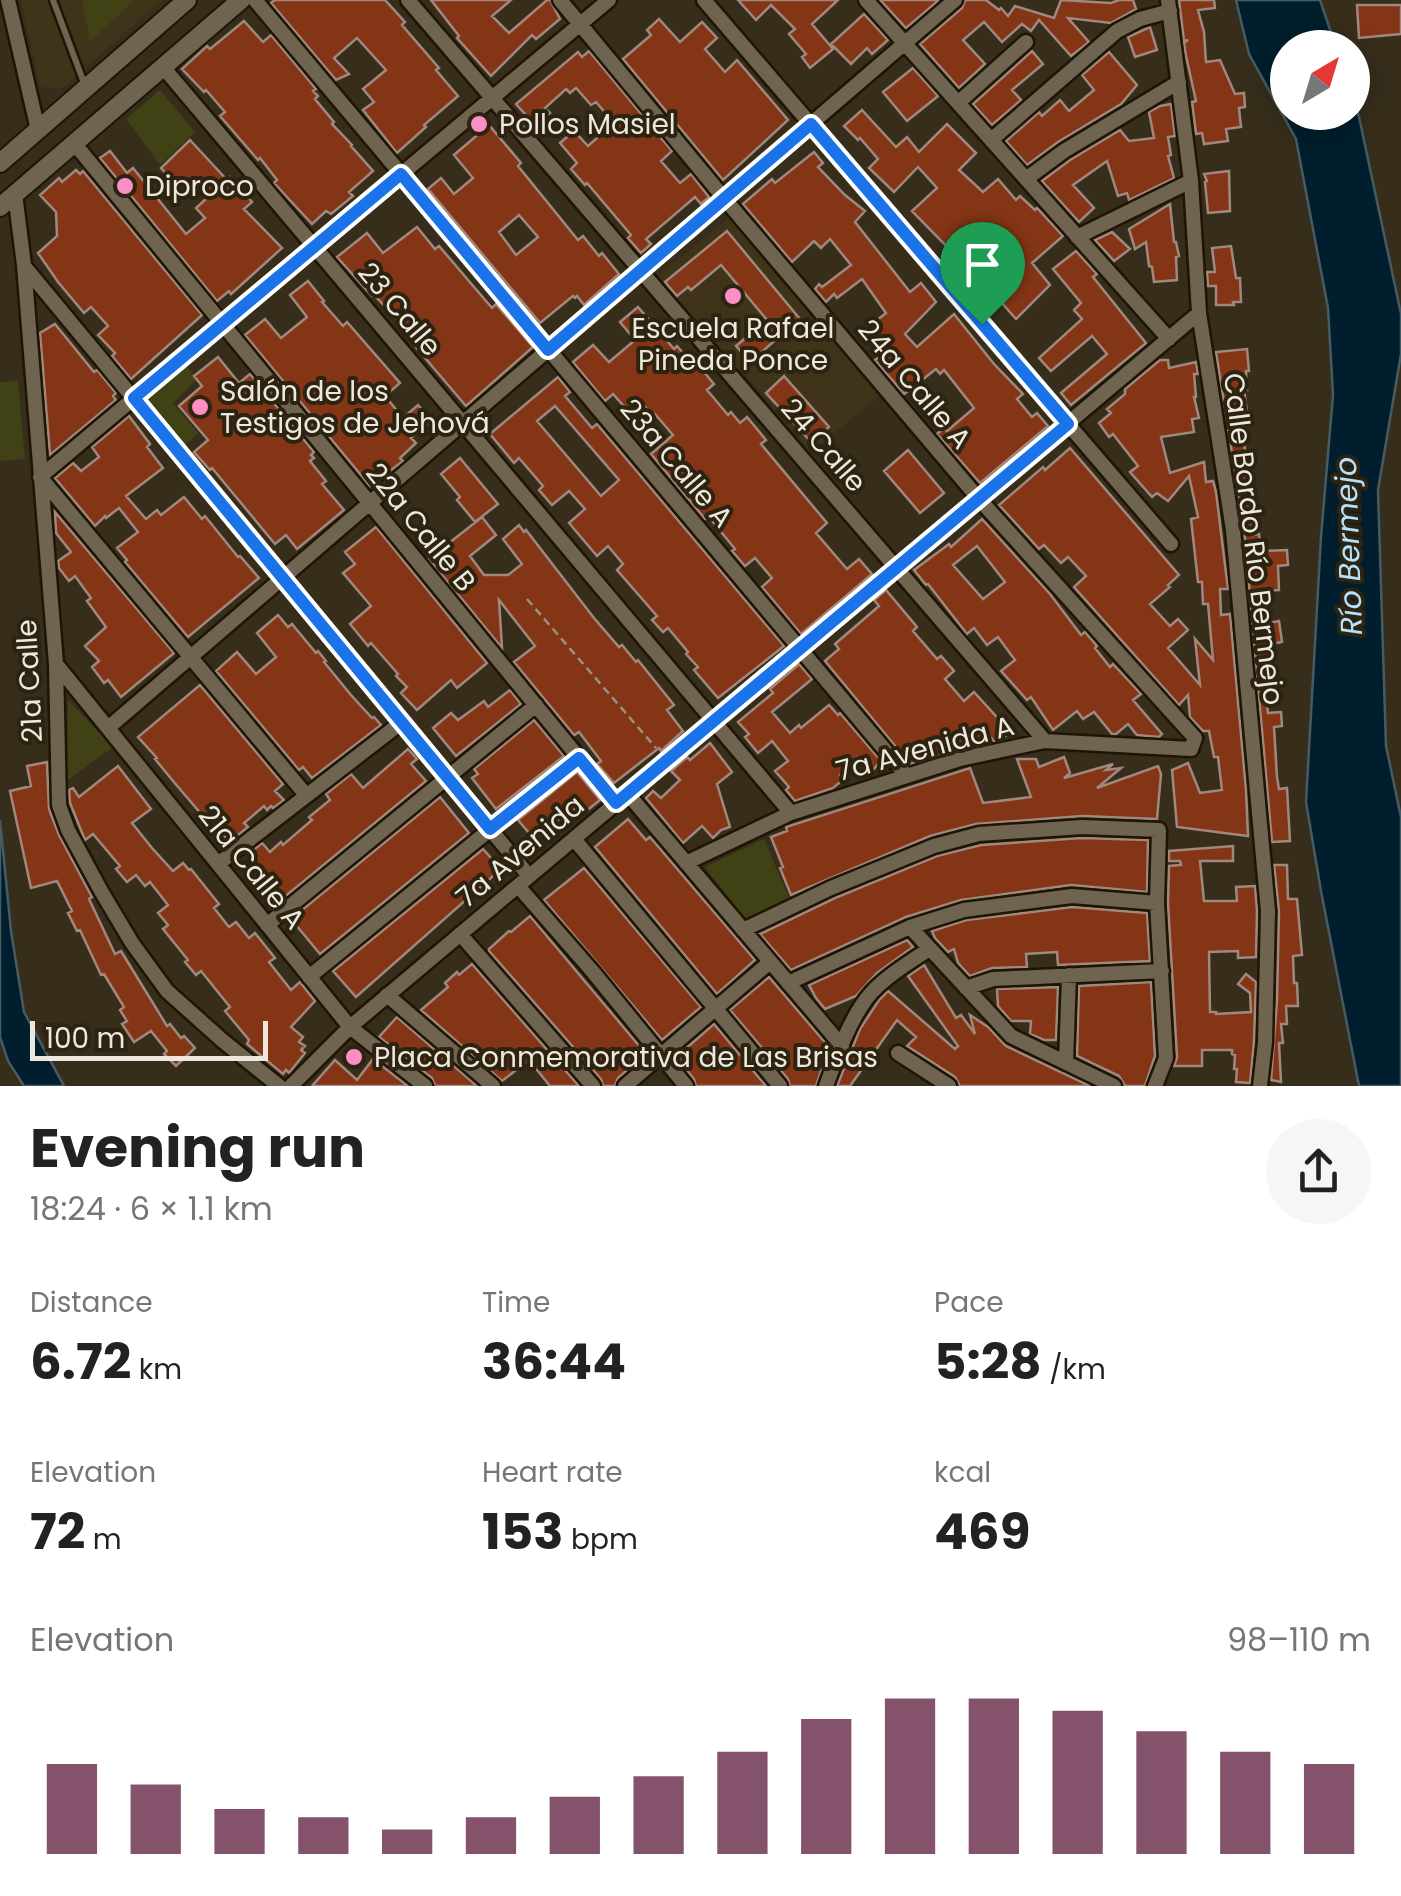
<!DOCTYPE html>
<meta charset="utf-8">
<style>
:root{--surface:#fff;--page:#f6f6f6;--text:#222;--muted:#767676;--accent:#84536b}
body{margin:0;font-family:Poppins,sans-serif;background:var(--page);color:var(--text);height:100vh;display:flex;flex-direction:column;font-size:38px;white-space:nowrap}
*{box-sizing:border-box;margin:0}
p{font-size:32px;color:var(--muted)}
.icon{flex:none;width:55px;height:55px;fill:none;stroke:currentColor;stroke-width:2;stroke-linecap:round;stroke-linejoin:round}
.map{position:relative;height:1086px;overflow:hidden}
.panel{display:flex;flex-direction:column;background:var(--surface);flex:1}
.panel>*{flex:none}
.needle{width:65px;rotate:38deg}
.buttons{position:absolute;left:1270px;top:30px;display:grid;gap:20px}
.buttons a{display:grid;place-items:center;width:100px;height:100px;border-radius:50%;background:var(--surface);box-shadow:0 5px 25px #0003;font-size:50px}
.scale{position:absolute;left:30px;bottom:25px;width:238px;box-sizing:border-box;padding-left:10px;border:5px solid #eee8dc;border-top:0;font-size:28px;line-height:35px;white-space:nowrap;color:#eee8dc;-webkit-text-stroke:8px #2c2311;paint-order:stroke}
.pin{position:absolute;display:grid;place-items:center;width:85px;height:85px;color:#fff;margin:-102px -42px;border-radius:50% 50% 50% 0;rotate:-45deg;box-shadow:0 0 10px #0007}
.pin .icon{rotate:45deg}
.round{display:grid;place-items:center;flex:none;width:105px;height:105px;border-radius:52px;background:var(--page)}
.headline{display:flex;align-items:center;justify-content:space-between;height:170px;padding:0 30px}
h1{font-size:55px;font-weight:700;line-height:75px}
.figures{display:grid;grid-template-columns:repeat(3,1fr);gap:15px;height:170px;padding:10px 30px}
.figures div{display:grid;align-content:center}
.figures b{font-size:50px;font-weight:700}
.figures small{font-size:28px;font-weight:400}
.figures p{font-size:28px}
.chart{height:280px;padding:20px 30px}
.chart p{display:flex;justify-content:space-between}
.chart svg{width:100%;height:180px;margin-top:10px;stroke:var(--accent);stroke-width:6}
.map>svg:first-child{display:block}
.built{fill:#3f331a}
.green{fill:#404216}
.water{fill:#001e2d;stroke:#475b62;stroke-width:2.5}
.building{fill:#833515;stroke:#a1887f;stroke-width:2.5;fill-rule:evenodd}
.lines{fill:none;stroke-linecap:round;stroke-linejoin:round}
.service-casing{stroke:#1e1504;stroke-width:11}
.minor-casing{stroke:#1e1504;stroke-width:19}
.secondary-casing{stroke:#1e1504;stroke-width:22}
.path{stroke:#999182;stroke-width:2.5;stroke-dasharray:8 5;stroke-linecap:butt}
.service{stroke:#6e6450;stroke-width:6}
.minor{stroke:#6e6450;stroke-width:14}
.secondary{stroke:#6e6450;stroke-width:18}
.route-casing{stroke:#fff;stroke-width:20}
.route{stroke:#1a73e8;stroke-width:12}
.poi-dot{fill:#fb8fc4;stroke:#2c2311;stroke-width:4}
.labels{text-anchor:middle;stroke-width:8;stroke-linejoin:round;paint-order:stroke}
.poi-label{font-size:28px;fill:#eee8dc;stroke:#2c2311;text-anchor:start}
.street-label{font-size:28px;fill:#eee8dc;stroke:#2c2311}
.water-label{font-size:30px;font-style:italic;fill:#b4e1fb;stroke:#2c2311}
</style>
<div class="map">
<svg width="1401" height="1086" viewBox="0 0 1401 1086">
<rect width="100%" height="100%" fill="#362d1b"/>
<path class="built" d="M21 0H162L63 88 40 87Z
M731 216 811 313 738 376 655 279Z
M812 315 879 396 811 452 744 373Z"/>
<path class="green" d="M82 0H135L90 41Z
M160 90 195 132 160 165 126 119Z
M186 366 197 379 173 403 198 433 180 450 141 404Z
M18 381 25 459 0 461V382Z
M68 700 113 747 67 781Z
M764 839 790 900 746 921 705 867Z"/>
<path class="water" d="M1236 0H1320L1336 47 1288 48V112H1352L1353 96 1359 117 1401 314V354L1378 490 1386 746 1401 817V1086H1359L1321 891 1306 802 1321 537 1333 395 1328 308 1296 139 1249 54Z
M0 820 11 931 24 1012 64 1086H24L8 1061 0 1037Z"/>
<path class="building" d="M275 0H385L405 22 402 25 439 68 436 70 458 96 424 125 426 127 397 153 363 110 374 102 363 89 386 70 357 38 334 58 349 74 336 80 271 3Z
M431 0H511L492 16 509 33 547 0H550L560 19 536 39 532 35 491 76 457 38 459 36Z
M738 0H838L812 24 833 49 810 68 802 57 806 54 789 34 795 29 771 5 756 20Z
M880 0H937L938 1 906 28Z
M965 0H986L999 10 1001 8 1008 16 1015 6 1054 18 1061 0 1111 3 1119 0H1133L1136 9 1111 23 1068 18 1089 42 1071 56 1039 20 1031 31 1022 24 1002 42 984 22 963 40 985 64 959 88 920 44 962 8Z
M1179 0H1214L1215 8 1198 10 1204 32 1206 62 1220 60 1235 94 1244 93 1245 107 1239 108 1241 127 1226 129 1228 141 1204 144 1202 133 1196 134 1192 102 1196 101 1186 56 1184 43 1188 40 1184 41Z
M1357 5H1401V34L1359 38Z
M864 14 888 40 872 54 867 48 851 64 831 44Z
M659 19 680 42 702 22 717 38 705 49 725 72 737 60 788 120 723 180 623 59 651 35 647 30Z
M244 21 263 42 271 35 316 89 313 91 318 96 315 99 334 122 332 124 352 145 351 146 373 171 349 192 353 196 331 214 326 211 312 224 274 183 277 180 260 158 258 160 220 116 225 112 206 90 204 92 182 69 207 46 210 49Z
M1150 27 1157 50 1135 57 1128 37Z
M589 51 672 151 661 161 680 183 691 174 709 197 701 204 695 197 646 239 651 244 641 253 628 238 631 235 587 183 585 185 571 169 577 163 560 143 574 131 588 146 614 123 596 102 591 105 576 88 570 93 566 89 545 108 550 113 536 126 516 104 578 52 582 57Z
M1032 51 1043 64 1012 90 1021 100 992 125 973 104Z
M1109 52 1137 85 1121 104 1058 142 1027 165 1006 141 1039 112 1042 116 1060 100 1069 111 1094 90 1082 75Z
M913 68 938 96 907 121 883 92Z
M1171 104 1175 136 1168 137 1171 155 1168 156 1174 178 1129 200 1127 193 1118 196 1107 161 1073 185 1094 208 1079 222 1042 181 1070 160 1120 130 1129 141 1154 138 1149 112 1160 106Z
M862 110 896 147 907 137 919 152 947 124 976 153 959 170 983 192 998 179 1016 200 1020 196 1035 210 1037 208 1063 236 1032 263 1050 285 1016 319 987 286 999 275 982 256 967 272 955 259 957 257 912 211 937 188 918 167 894 192 869 168 878 159 860 138 858 140 844 126Z
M489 125 521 163 518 166 578 240 583 236 599 256 602 253 619 274 584 305 577 296 575 298 573 296 540 323 428 189 441 178 454 194 473 178 454 155ZM519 215 538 237 516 255 499 232Z
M190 140 227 180 230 177 252 202 244 209 282 248 231 294 229 291 217 301 100 158 110 151 127 173 133 168 186 234 205 218 196 208 207 198 191 178 178 187 161 168Z
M814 152 823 163 818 167 845 195 865 211 855 222 910 292 921 283 936 302 905 334 917 347 954 314 994 364 1023 394 1017 399 1032 417 1037 413 1048 426 980 483 937 434 944 428 947 431 974 408 944 370 940 374 936 369 904 394 875 360 886 352 866 329 886 313 862 279 837 298 834 294 826 302 815 289 819 284 822 287 851 265 830 239 821 248 814 241 792 262 743 204 772 179 775 183Z
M76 170 80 174 83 171 202 315 131 379 112 356 115 353 98 335 108 326 91 307 84 313 58 282 38 253 57 236 56 212 40 195 59 178 62 182Z
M1229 171 1230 211 1208 213 1205 182 1207 181 1204 174Z
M1170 204 1174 242H1176L1179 256 1176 257 1177 280 1154 282 1152 267 1149 266 1146 242 1135 249 1129 229Z
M417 227 435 249 439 246 492 308 496 304 533 347 466 406 408 338 411 336 394 316 374 295 372 296 337 257 367 233 383 253Z
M727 231 800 319 750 362 736 346 767 320 721 265 691 290 688 287 677 296 665 282Z
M1112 232 1130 249 1114 261 1095 240Z
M1231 246 1236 278H1240L1241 302H1233L1234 305H1216V286H1208L1207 272H1215L1212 248Z
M1076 251 1097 274 1093 277 1146 343 1071 405 1061 393 1107 354 1092 336 1051 371 1039 358 1082 319 1074 310 1081 303 1053 269Z
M308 281 324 301 322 302 343 326 347 322 400 383 385 396 403 418 418 405 431 421 411 438 416 443 400 458 403 461 370 486 245 335 265 319 281 338 307 317 290 295Z
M638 307 674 349 677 346 697 369 699 366 714 384 707 390 728 415 731 412 740 423 747 417 766 440 761 444 827 523 816 533 847 569 859 559 872 574 801 634 762 587 772 578 755 558 745 566 732 551 735 549 708 516 705 519 651 454 673 435 655 414 653 416 641 402 629 412 613 394 605 401 573 362 593 345 609 362 635 340 620 322Z
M55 324 94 372 97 370 116 393 113 396 116 400 50 455 40 333Z
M1247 349 1249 371H1246L1247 390H1244L1249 426 1241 427 1250 476 1253 535 1259 534 1261 551 1287 550 1288 565 1278 566 1279 590 1264 591 1269 623 1279 621 1282 642 1270 644 1273 674 1263 675 1268 713 1281 712 1282 726 1274 727 1277 777 1279 789 1287 788 1290 841 1272 842 1244 529 1216 352Z
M218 357 239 383 250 374 314 452 311 455 314 458 310 461 326 481 322 484 344 510 297 549 286 535 275 544 212 468 210 470 194 452 208 440 179 406 202 386 194 376Z
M1160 360H1168L1169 368 1196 362 1198 374H1194L1196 397H1194L1199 418 1192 419 1194 432 1161 437 1170 473 1204 462 1206 482 1213 481 1216 492 1228 589H1220L1221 615 1230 614 1246 790 1248 836 1177 827 1172 770 1188 763 1200 793 1222 790 1218 757H1214L1209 731H1203L1190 717 1188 695 1179 705 1074 587 1086 576 1068 557 1061 563 1044 545 1039 549 999 505 1043 467 1045 470 1070 448 1179 575 1168 585 1170 587 1150 604 1170 626 1178 619 1188 630 1168 648 1200 685 1195 639 1213 660 1208 604H1203L1202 582H1198L1191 519 1198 517 1189 476 1168 501 1157 493 1152 497 1130 472 1138 466 1113 434 1109 437 1099 423 1111 413 1107 409 1125 394V389Z
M784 376 829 427 812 443 766 393Z
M558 377 570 392 565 396 592 428 597 424 784 646 718 698 694 670 698 667 686 654 688 652 668 628 663 632 652 620 657 616 617 570 623 564 608 546 597 556 569 523 585 509 569 491 552 505 539 490 543 486 519 458 514 463 490 434ZM555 406 619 480 601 496 537 421Z
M129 416 150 444 147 447 163 468 126 496 146 519 157 510 161 515 184 497 202 519 205 516 238 557 240 556 259 578 188 637 125 562 127 560 117 548 138 532 119 508 106 518 105 516 95 526 55 478 73 463 81 471 99 457 92 447Z
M908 450 944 493 920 513 884 471Z
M460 458 498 504 475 522 457 500 460 497 441 474Z
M55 512 174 653 121 697 108 680 104 683 92 667 99 661 85 646 106 627 87 601 91 598 75 576 69 581 59 568 58 561 71 552 56 533Z
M482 517 496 535 470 556 484 575H508L522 564 503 539 519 525 524 532 526 530 594 618 619 647 622 645 636 662 638 660 674 705 667 710 683 731 661 751 659 748 614 783 597 764 601 761 579 732 574 735 514 662 535 646 499 600 502 648 429 559Z
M982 519 1050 594 1081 635 1085 632 1097 646 1095 648 1110 667 1113 664 1141 694 1133 700 1162 734 1159 737 1137 735 1128 724 1116 734H1112L1094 712 1083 719 1077 711 1053 730 1031 697 1027 700 1001 671 1015 660 998 637 987 645 974 628 967 634 928 584 926 585 914 570 949 544 951 547ZM977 546 1005 582 983 599 953 565Z
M376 527 487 663 457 688 451 680 417 710 401 693 407 687 396 676 398 674 371 643 368 646 350 624 371 606 343 573 355 564 345 552Z
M886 590 917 627 913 631 937 659 941 656 954 671 945 679 964 701 974 692 1003 724 1001 726 1008 734 1001 739 994 741 989 736 980 744 910 764 825 661 839 649 835 644 879 606 874 600Z
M278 615 288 627 292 624 316 653 318 651 326 661 324 662 351 695 372 718 374 717 381 725 312 778 303 767 299 770 216 671 237 652 256 674 276 657 257 633Z
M799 664 812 679 772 712 790 733 799 725 801 728 829 705 838 715 840 713 881 761 872 771 857 757 840 775 844 779 833 788 795 801 786 790 789 787 775 771 788 761 772 741 758 753 745 737 749 734 738 722 773 693 770 689Z
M200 685 283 784 275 791 284 800 273 808 271 806 267 810 264 806 244 823 248 827 237 836 234 833 227 839 210 820 208 822 173 781 155 759 157 758 138 737Z
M510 690 521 704 456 756 433 728 451 713 458 720 484 701 488 707Z
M534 720 564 756 496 809 472 778 478 774 474 769Z
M710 743 732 772 717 784 730 827 721 830 713 838 702 826 683 843 646 798 653 791 661 798 680 780 671 771 687 757 690 760Z
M408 749 417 759 411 764 426 781 271 908 267 903 273 897 263 885 267 882 251 864 257 858 251 852 262 843 270 852 281 842 283 845 312 820 309 817 330 800 326 794 351 774 363 788Z
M1064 757 1070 773 1064 778 1113 764 1106 770 1121 768 1097 788 1158 766 1161 774 1157 819 1082 816 976 824 930 836 791 895 780 868 783 867 771 837 787 831 786 827 970 768 983 803 1031 797 1017 759H1036L1039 767Z
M47 762 49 809 59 835 92 897 89 899 115 954 121 951 167 1026 170 1024 181 1038 184 1036 195 1048 176 1066 164 1054 167 1051 151 1031 134 1042 122 1024 127 1021 120 1010 124 1007 104 974 101 975 80 930 77 931 68 913 72 911 57 881 31 888 10 791 31 786 27 766Z
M118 766 151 809 132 823 152 848 173 871 183 863 189 870 191 869 219 904 214 908 229 927 236 922 249 938 255 933 275 958 269 962 291 990 300 982 315 1001 291 1027 303 1037 299 1042 305 1046 301 1050 305 1053 289 1073 286 1070 283 1074 247 1044 249 1040 225 1011 230 1007 201 971 196 975 185 962 188 960 163 929 168 925 158 913 168 905 150 882 145 886 136 875 127 882 116 869 120 866 93 834 85 840 70 803 69 790 73 788 79 797Z
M577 772 600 800 585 812 580 806 566 816 565 814 534 839 518 820Z
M440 797 469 833 320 954 291 919Z
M628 819 646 840 650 837 755 960 717 994 595 847Z
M1082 838 1148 840 1147 892 1071 885 961 900 906 917 791 970 760 934 835 898 937 856 981 845Z
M1233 846V861H1200L1204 901H1237L1236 887 1255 886 1257 911 1256 957 1238 958V951L1209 952 1210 1012H1216V1014L1251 1012 1250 993 1238 984 1246 974 1256 982 1254 1041 1250 1083 1236 1082 1237 1069H1234L1235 1055 1232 1054V1050H1202V1066H1174L1177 1057 1168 903 1169 866 1181 865 1180 861H1169V851Z
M483 849 501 869 356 997 333 971Z
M1274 865H1287L1288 899H1297L1302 955 1293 956 1294 983H1297L1298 1006H1286L1287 1024H1281L1283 1043H1279L1281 1082 1271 1080 1277 1000 1279 911Z
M584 868 701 1007 662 1040 544 900Z
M1072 907 1147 913 1150 961 1058 965 1057 952 1026 954 1027 967 992 968 970 976 958 963 954 949 948 952 935 938 932 931 966 920Z
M530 916 646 1054 618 1078 615 1086H603L601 1079 489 951V949L509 931 511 932Z
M907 940 913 947 877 973 856 996 825 1009 816 998 809 985Z
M472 964 579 1086H550L529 1060 502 1081 421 1010 448 987 445 983 457 972 459 975Z
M924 965 956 1018 961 1015 975 1034 970 1015 988 1027 1006 1046 1090 1086H960L955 1077 907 1046 916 1037 897 1020 850 1086H837L860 1029 879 1000 888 991 955 1049 958 1046 908 976Z
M769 977 829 1047 816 1086H790L788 1079 730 1010Z
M1151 982 1155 1056 1145 1086H1125L1119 1076 1077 1056 1079 986Z
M1058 987 1056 1040H1044L1030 1034 1031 1021H1011L998 1006 997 989Z
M397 1017 477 1086H435L432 1078 379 1037Z
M714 1024 766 1086H696L694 1079 676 1057Z
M373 1059 408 1086H312L335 1060 357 1080Z"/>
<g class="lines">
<defs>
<path id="service" d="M53 0 84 83"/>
<path id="minor" d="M8 0 38 130
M255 0 906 775
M408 0 1045 741
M560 0 724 198 979 499 1195 738 1191 749 1045 741 960 759 791 813 686 863
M704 0 1171 544
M866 0 1169 339
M1168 0 1191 181 1199 313 1233 530 1268 911 1265 1042 1260 1086
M163 67 791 813
M958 103 1026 42
M991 140 1117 31 1140 19 1170 11
M74 143 616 803
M1026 179 1064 151 1179 82
M15 194 24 265 56 664 59 805 68 830 101 891 132 943 167 991 223 1041 279 1086
M1077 237 1191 181
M24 266 529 876
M56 664 350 1027 425 1086
M108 728 955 0
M627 793 842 1046
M306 795 40 477 609 0
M574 839 780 1086
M218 864 402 722
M518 886 593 972 686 1086
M267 925 536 705
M910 927 1011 1036 1114 1086
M743 930 831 888 934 846 979 834 1082 827 1159 830 1157 903 1166 1058 1155 1086
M460 934 593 1086
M309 977 579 757
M788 983 910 927 964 910 1072 896 1157 903
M966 988 993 979 1162 971
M387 995 493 1086
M898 1053 949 1086
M1066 1063 1069 975
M291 1086 350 1027 1199 313
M625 1086 770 962
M826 1086C836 1059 846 1029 862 1005 877 981 906 965 929 949"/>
<path id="secondary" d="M0 163 187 0
M0 207 241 0"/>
</defs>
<use href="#service" class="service-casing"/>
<use href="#minor" class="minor-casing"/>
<use href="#secondary" class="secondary-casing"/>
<path class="path" d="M527 599 656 748"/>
<use href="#service" class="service"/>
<use href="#minor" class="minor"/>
<use href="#secondary" class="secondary"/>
</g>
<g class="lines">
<defs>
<path id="route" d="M811 124 1068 424 616 803 579 758 490 829 134 398 401 174 548 350Z"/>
</defs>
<use href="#route" class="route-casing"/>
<use href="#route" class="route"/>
</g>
<g class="poi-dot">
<circle cx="479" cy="124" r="10"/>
<circle cx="125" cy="186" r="10"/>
<circle cx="733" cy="296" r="10"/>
<circle cx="200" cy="407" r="10"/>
<circle cx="354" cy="1057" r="10"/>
</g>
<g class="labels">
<g class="poi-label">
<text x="499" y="134">Pollos Masiel</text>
<text x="145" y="196">Diproco</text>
<text x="733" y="338" text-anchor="middle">Escuela Rafael<tspan x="733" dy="32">Pineda Ponce</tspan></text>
<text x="220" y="401">Salón de los<tspan x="220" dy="32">Testigos de Jehová</tspan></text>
<text x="374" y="1067">Placa Conmemorativa de Las Brisas</text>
</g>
<g class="street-label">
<text transform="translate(400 309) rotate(50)" y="10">23 Calle</text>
<text transform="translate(915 384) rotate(50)" y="10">24a Calle A</text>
<text transform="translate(824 445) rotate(49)" y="10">24 Calle</text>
<text transform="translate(677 463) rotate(50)" y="10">23a Calle A</text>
<text transform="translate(421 527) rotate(51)" y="10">22a Calle B</text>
<text transform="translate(1254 539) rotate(83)" y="10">Calle Bordo Río Bermejo</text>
<text transform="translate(29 681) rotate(-93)" y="10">21a Calle</text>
<text transform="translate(925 748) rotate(-15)" y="10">7a Avenida A</text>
<text transform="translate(520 851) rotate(-40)" y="10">7a Avenida</text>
<text transform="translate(252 867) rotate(51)" y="10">21a Calle A</text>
</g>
<g class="water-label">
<text transform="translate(1349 546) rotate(-92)" y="10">Río Bermejo</text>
</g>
</g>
</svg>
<div class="buttons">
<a><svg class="needle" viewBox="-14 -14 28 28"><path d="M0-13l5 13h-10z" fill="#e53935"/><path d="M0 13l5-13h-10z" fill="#767676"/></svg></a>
</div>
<div class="scale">100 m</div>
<div class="pin" style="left:982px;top:324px;background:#1e9e55"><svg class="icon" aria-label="arrive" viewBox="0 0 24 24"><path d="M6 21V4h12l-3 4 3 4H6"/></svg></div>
</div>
<section class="panel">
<div class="headline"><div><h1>Evening run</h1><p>18:24 · 6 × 1.1 km</p></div><a class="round"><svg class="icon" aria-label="share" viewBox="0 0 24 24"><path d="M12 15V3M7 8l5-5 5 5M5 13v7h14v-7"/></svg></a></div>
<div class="figures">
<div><p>Distance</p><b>6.72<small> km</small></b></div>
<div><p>Time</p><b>36:44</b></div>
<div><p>Pace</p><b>5:28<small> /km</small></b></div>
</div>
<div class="figures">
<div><p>Elevation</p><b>72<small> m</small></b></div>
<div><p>Heart rate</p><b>153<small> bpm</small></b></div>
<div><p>kcal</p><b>469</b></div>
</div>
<div class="chart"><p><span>Elevation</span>98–110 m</p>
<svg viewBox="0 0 160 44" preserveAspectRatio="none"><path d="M5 44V22M15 44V27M25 44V33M35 44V35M45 44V38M55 44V35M65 44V30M75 44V25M85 44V19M95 44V11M105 44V6M115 44V6M125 44V9M135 44V14M145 44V19M155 44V22"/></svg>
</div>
</section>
